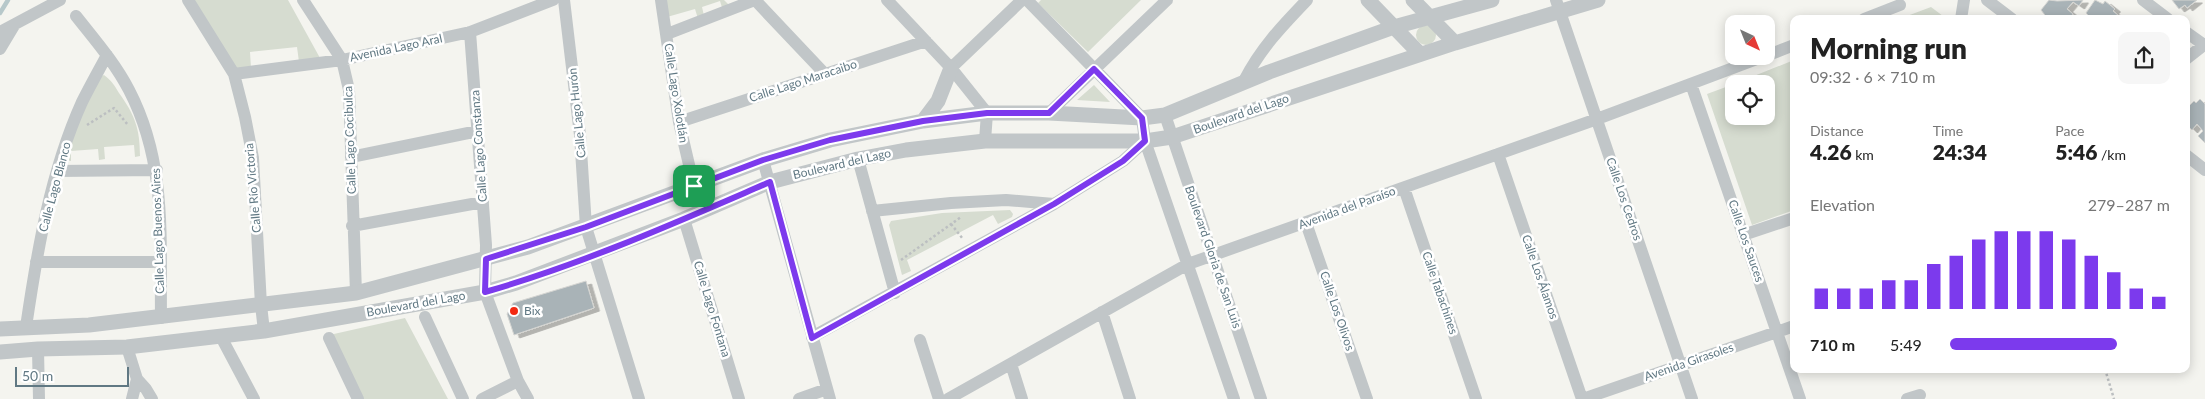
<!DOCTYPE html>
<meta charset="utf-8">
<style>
:root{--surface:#fff;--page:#f6f6f6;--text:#222;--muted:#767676;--accent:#7c3aed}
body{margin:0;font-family:Lato,sans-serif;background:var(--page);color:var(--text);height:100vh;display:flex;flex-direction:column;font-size:19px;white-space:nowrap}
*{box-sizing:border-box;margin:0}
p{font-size:16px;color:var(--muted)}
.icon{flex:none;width:28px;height:28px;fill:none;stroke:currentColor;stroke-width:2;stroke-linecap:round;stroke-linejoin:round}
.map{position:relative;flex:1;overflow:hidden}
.panel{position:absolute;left:1790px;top:15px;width:400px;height:358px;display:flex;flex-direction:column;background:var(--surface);border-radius:10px;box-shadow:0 2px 12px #0003}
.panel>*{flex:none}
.needle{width:32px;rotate:137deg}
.controls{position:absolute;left:1725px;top:15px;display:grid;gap:10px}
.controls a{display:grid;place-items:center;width:50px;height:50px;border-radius:10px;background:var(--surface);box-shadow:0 2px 12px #0003;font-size:25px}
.scale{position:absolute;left:15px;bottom:12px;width:114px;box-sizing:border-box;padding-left:5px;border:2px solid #607883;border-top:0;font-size:14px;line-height:18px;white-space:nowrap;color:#607883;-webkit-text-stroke:4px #fff;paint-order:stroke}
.pin{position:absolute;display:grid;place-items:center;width:42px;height:42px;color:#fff;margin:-21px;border-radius:10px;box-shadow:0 2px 8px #0006}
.round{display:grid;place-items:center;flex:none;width:52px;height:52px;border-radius:10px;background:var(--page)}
.overview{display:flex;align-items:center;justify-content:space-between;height:85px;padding:0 20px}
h1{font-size:28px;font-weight:800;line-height:38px}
.metrics{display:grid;grid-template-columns:repeat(3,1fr);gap:8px;height:85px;padding:5px 20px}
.metrics div{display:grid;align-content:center}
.metrics b{font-size:21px;font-weight:800}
.metrics small{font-size:14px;font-weight:400}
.metrics p{font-size:14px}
.chart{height:140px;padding:10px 20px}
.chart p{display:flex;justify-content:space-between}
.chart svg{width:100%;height:90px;margin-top:5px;stroke:var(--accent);stroke-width:6}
ul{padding:0 20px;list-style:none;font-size:16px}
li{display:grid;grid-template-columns:80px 60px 1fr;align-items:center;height:38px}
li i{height:12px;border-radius:6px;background:var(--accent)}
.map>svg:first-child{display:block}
.green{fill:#d6dcd0}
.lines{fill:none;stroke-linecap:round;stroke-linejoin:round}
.stream{stroke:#b7c8ca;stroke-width:4.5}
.building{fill:#a9b3b7;stroke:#d5d5d2;filter:url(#shadow)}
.path{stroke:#bcbfc1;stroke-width:2.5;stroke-dasharray:2.5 2.5;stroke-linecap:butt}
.minor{stroke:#c1c6c8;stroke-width:12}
.tertiary{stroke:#c1c6c8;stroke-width:15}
.route-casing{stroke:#fff;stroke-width:10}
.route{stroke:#7c3aed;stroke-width:6}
.poi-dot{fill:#f32811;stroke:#fff;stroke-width:2}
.labels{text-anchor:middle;stroke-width:5;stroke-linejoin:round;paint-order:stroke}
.street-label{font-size:12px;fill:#607883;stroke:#fff}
.poi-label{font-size:12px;fill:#607883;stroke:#fff;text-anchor:start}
</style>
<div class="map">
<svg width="2205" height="399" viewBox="0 0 2205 399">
<defs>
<filter id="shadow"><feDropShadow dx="5.5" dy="3" stdDeviation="0" flood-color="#0004"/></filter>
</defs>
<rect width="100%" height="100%" fill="#f4f4ef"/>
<path class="green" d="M188 0H288L320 58 299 62 297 47 250 52 251 68H235Z
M660 0H724L732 8 724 14 720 1 702 7 705 20 699 22 695 9 667 17Z
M1041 0H1141L1088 52 1038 3Z
M1931 7 1947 19H1899Z
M1416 35a10 10 0 1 1 20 0a10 10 0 1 1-20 0Z
M1794 60V210L1752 225 1707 94 1734 84V116H1766V84H1734Z
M104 75C111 80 115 86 119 93 135 115 140 129 140 156L135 157 134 145 104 147 105 159 99 160 98 149 71 151V161L66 160 73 135 98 78Z
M1094 85 1110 102 1077 100Z
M1010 210 1013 214 1012 217 998 224 993 215 907 260 911 271 902 275 889 225 891 221 942 213Z
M405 318 448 399H360L325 336Z"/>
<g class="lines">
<path class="stream" d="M0 13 8 0"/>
</g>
<path class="building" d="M2049 0 2057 1 2083 0 2079 6 2073 2 2067 9 2073 14 2069 19H2048L2041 10Z
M2095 0 2103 4 2105 1 2115 9 2113 11 2119 16 2117 19H2092L2086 13Z
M2172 0H2197L2187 8 2185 5 2179 9Z
M2200 99 2205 104V143L2198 136 2203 131 2197 124 2192 130 2186 124V109L2194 101 2196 103Z
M586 281 594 308 514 335 507 314 513 303Z"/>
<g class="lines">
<path class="path" d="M87 125 114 108 128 125
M951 224 963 239
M901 260 961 217
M2105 369 2114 399"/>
<path class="minor" d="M188 0 234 74 245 117 253 158 261 305 264 331
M303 0 342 60 349 90 356 293
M564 0 580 135 586 227 639 399
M661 0 679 122 694 186
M887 0 951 68 987 113 985 141
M1027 0 1142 118 1145 141 1234 399
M1556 0 1692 399
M1987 0 2012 19
M2143 0 2168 19
M76 16C95 40 115 63 129 90 167 163 160 238 161 318
M1864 19 1900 5
M1961 19 1964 0
M0 32 60 0
M470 32 486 245 485 292 518 381 528 399
M2186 32 2204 45
M667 34 755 0 825 74
M0 49 15 24
M1766 56 1794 45
M2186 59 2205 44
M951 68 1022 0
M234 74 342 60 470 32 553 0
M1244 81C1260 49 1282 26 1307 0
M1691 84 1800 399
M1049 113 1167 0
M1165 115 1261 399
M679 122 926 41
M1498 154 1582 399
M2186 155 2205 170
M351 157 478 131
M858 159 895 293
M763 160 830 399
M57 171 157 170
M1404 188 1476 399
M872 211 951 203 1006 200 1054 204
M684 219 739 399
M1306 223 1367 399
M352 226 483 202
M1743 235 1794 218
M36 262H160
M1102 312 1130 399
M425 317 463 399
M26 327C37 252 50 173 82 102 90 86 99 70 107 55
M220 335 254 399
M812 337 1054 204 1123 161 1145 141
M329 338 358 399
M920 340 939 399
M127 347 137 379 146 389 152 399
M38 349 39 399
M1011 364 1022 399
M132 399 137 379
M482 399 518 381
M799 399 827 389
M948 399 1188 264 1597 119 1765 56
M1583 399 1794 326
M1907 399 1920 395"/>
<path class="tertiary" d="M1368 0 1420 54
M1413 0 1455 43
M923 121 938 101 951 68
M0 329 89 325 356 293 528 247 763 160 830 140 923 121 987 113H1049L1142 118 1165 115 1269 72 1394 27 1492 0
M0 352 38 349 127 347 264 331 485 292 516 283 684 219 770 182 858 159 906 150 985 141H1145L1172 137 1455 43 1598 0"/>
</g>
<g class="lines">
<defs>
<path id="route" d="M1094 69 1142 118 1145 141 1123 161 1054 204 812 338 770 182C677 222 583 264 485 292L486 259 586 227 763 160 830 140 923 121 987 113H1049Z"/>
</defs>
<use href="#route" class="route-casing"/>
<use href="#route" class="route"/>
</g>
<circle class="poi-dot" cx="514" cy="311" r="5"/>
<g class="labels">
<g class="street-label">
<text transform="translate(396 48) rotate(-12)" y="4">Avenida Lago Aral</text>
<text transform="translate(803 81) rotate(-18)" y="4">Calle Lago Maracaibo</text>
<text transform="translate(676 93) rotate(81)" y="4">Calle Lago Xolotlán</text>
<text transform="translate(577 113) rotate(-96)" y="4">Calle Lago Hurón</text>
<text transform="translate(1241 114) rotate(-19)" y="4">Boulevard del Lago</text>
<text transform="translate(350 140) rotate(-92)" y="4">Calle Lago Cocibulca</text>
<text transform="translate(479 146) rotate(-94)" y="4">Calle Lago Constanza</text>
<text transform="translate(842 164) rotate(-13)" y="4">Boulevard del Lago</text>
<text transform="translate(55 187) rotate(-75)" y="4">Calle Lago Blanco</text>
<text transform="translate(253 188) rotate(-95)" y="4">Calle Río Victoria</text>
<text transform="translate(1624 199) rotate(71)" y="4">Calle Los Cedros</text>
<text transform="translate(1347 208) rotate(-20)" y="4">Avenida del Paraíso</text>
<text transform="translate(158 231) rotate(-92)" y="4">Calle Lago Buenos Aires</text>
<text transform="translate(1746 241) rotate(71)" y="4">Calle Los Sauces</text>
<text transform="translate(1213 257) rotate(71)" y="4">Boulevard Gloria de San Luis</text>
<text transform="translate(1540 277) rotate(71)" y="4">Calle Los Álamos</text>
<text transform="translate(1440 293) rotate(71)" y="4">Calle Tabachines</text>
<text transform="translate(416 304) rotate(-10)" y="4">Boulevard del Lago</text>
<text transform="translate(712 309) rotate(73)" y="4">Calle Lago Fontana</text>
<text transform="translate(1337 311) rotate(71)" y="4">Calle Los Olivos</text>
<text transform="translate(1689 362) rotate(-19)" y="4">Avenida Girasoles</text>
</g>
<g class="poi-label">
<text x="524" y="315">Bix</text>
</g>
</g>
</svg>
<div class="controls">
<a><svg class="needle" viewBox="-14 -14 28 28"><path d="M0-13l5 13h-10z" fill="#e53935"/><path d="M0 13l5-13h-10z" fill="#767676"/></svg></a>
<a><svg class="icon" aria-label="locate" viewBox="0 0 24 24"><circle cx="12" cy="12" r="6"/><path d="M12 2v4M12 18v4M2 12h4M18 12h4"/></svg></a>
</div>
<div class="scale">50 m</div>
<div class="pin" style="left:694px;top:186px;background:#1e9e55"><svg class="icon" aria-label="arrive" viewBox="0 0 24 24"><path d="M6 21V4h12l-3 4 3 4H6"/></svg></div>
<section class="panel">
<div class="overview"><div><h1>Morning run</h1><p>09:32 · 6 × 710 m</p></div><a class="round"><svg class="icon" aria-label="share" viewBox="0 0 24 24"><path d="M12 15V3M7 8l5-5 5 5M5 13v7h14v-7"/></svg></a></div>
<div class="metrics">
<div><p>Distance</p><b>4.26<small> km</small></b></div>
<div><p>Time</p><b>24:34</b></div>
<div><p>Pace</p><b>5:46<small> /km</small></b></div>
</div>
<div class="chart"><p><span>Elevation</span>279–287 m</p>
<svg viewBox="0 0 160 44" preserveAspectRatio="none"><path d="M5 44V34M15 44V34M25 44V34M35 44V30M45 44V30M55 44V22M65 44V18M75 44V10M85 44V6M95 44V6M105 44V6M115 44V10M125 44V18M135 44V26M145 44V34M155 44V38"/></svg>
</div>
<ul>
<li><b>710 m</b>5:49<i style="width:76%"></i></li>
</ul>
</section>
</div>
